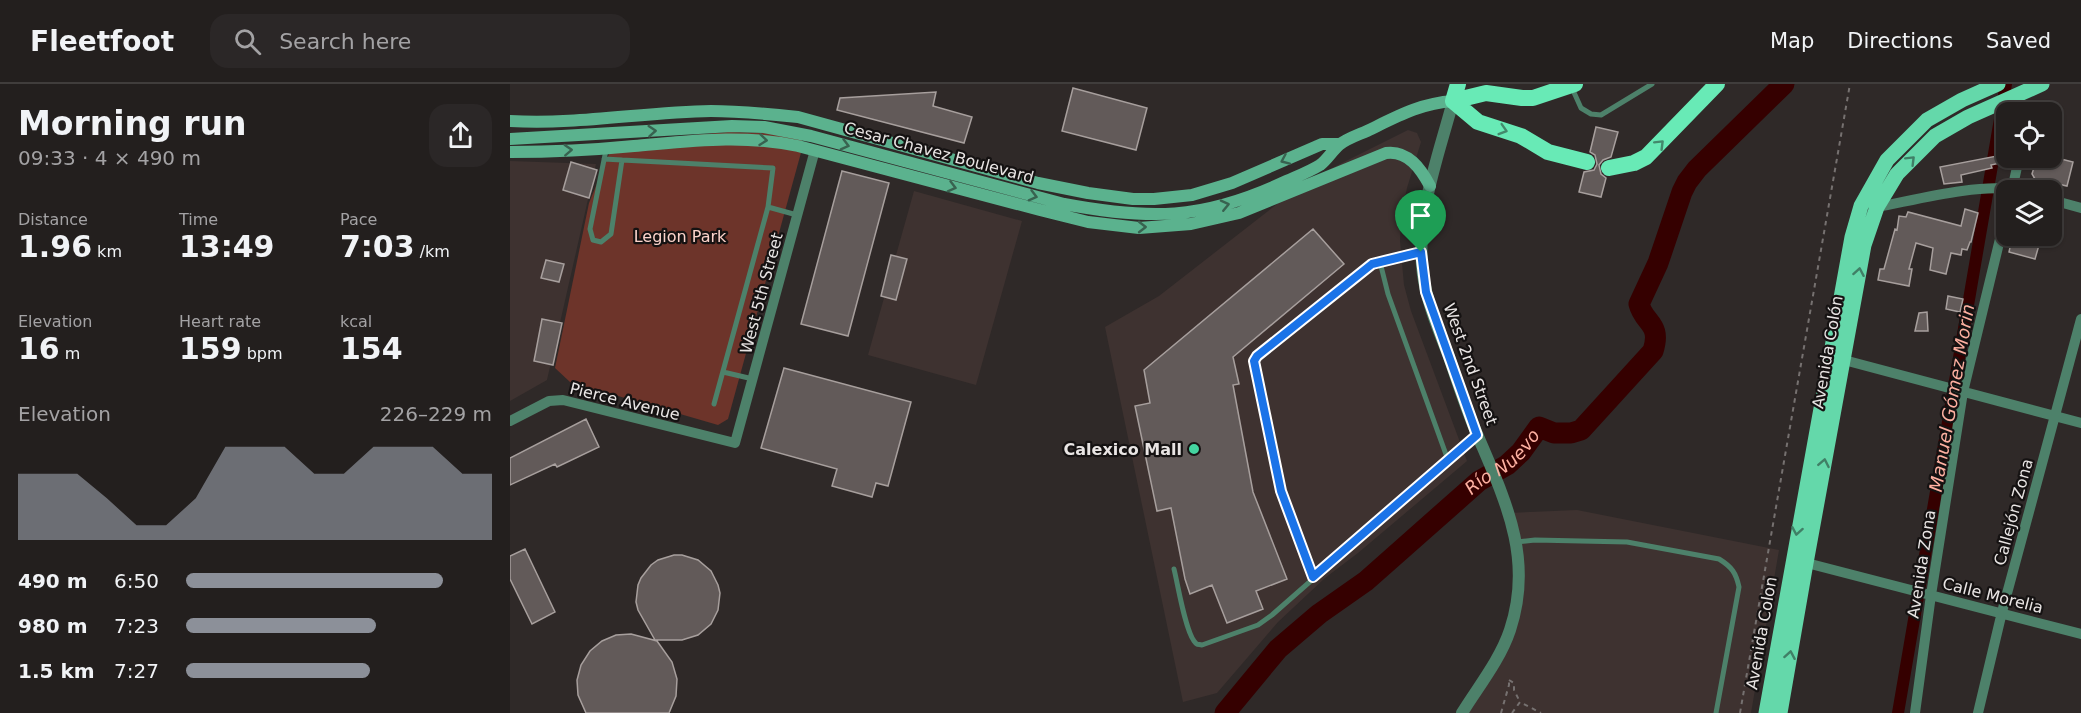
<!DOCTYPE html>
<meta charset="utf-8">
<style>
:root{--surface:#231f1e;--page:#2b2727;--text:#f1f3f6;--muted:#a3a2a4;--line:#403d3c;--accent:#8c9099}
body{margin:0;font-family:"DejaVu Sans",sans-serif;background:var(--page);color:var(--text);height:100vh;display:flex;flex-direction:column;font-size:22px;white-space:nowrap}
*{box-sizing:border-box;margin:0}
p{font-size:20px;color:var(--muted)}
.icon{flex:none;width:33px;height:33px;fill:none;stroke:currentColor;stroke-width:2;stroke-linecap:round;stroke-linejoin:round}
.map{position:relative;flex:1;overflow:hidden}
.side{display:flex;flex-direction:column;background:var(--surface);width:510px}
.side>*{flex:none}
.controls{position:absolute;left:1486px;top:18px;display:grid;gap:12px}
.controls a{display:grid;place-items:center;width:66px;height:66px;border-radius:12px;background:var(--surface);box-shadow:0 2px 4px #0004,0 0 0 2px var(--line);font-size:30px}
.pin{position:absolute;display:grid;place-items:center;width:51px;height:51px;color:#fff;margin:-62px -26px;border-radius:50% 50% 50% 0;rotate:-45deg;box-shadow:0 0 6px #0007}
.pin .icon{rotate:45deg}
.round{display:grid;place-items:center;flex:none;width:63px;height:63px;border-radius:18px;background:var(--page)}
.overview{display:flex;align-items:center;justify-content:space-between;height:102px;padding:0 18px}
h1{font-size:33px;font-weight:700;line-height:45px}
.stats{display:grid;grid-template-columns:repeat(3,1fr);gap:9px;height:102px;padding:6px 18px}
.stats div{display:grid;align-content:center}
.stats b{font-size:30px;font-weight:700}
.stats small{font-size:16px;font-weight:400}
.stats p{font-size:16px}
.chart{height:168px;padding:12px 18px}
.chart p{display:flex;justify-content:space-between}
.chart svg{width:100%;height:108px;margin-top:6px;fill:var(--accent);opacity:.7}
ul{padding:0 18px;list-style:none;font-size:20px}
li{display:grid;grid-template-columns:96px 72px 1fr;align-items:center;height:45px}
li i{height:15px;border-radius:8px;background:var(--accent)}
header{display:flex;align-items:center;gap:36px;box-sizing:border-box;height:84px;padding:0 30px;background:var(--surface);border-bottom:2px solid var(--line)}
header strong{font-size:28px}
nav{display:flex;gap:33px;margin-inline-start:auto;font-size:21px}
.search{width:420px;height:54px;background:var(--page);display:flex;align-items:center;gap:15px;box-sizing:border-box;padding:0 21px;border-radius:18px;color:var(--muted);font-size:22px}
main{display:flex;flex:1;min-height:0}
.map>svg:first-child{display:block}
.built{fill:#3e3230}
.green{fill:#6d342a}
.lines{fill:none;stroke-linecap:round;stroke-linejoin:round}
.canal{stroke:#350000;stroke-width:12}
.river{stroke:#350000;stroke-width:21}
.building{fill:#625a59;stroke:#a79f9d;stroke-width:1.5}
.path{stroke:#767170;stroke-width:2;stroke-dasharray:4.5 4.5;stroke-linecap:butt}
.service{stroke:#4d816a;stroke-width:5}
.minor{stroke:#4d816a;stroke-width:10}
.tertiary{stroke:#4d816a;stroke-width:12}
.secondary{stroke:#5bb28e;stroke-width:12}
.primary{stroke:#64d8aa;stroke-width:15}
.trunk{stroke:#68eab6;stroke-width:16}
.oneway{stroke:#43896c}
.oneway2{stroke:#386250}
.oneway3{stroke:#407f66}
.route-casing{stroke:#fff;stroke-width:12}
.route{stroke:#1a73e8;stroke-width:8}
.poi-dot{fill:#44d4a0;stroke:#151212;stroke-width:2}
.labels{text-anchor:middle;stroke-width:4.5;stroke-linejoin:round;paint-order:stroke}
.street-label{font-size:16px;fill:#e9e5e4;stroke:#151212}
.park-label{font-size:16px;fill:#fcd3cb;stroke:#151212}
.poi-label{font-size:16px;font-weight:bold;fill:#e9e5e4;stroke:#151212;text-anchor:end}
.water-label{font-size:18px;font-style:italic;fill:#feb0a1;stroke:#151212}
</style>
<header>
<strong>Fleetfoot</strong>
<div class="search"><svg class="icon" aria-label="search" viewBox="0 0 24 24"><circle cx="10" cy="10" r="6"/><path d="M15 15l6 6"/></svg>Search here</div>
<nav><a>Map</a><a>Directions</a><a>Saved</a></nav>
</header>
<main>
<section class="side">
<div class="overview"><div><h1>Morning run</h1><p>09:33 · 4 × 490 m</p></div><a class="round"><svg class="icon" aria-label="share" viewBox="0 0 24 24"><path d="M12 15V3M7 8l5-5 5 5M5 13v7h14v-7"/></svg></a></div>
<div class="stats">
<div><p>Distance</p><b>1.96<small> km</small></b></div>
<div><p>Time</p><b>13:49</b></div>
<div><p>Pace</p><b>7:03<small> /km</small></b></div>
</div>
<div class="stats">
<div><p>Elevation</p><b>16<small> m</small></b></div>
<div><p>Heart rate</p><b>159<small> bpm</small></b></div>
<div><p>kcal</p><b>154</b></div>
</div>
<div class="chart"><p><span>Elevation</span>226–229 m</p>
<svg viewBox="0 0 160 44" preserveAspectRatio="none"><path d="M0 44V17L10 17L20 17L30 27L40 38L50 38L60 27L70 6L80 6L90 6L100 17L110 17L120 6L130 6L140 6L150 17L160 17V44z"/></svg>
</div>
<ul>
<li><b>490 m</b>6:50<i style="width:84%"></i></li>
<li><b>980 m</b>7:23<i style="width:62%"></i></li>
<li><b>1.5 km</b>7:27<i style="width:60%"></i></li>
</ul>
</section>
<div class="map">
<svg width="1571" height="629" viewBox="0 0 1571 629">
<rect width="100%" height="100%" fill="#2f2928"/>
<path class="built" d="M898 46 907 49 911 58 897 104 891 132 890 157 894 201 901 227 957 377 848 469 815 494 768 538 707 609 673 618 595 243 649 212 798 96Z
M0 77 86 80 37 296 0 317Z
M404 107 512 137 466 301 358 271Z
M1067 426 1269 466 1241 629H952L988 571 1010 504 998 429Z"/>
<path class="green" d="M218 48 273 49 292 54V65L218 335 208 341 60 298 45 284 79 119 104 58Z"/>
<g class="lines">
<path class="canal" d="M1388 629 1496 0"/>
<path class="river" id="s1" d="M715 629 768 565 809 530 856 497 969 397 997 381 1011 368 1029 343 1044 349H1061L1071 346 1143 267C1152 239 1134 240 1129 220L1148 179 1172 108 1177 98 1187 85 1274 0"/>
</g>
<path class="building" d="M563 4 637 24 626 66 552 47Z
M426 8 423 22 462 33 454 59 327 26 330 14Z
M1086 43 1108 48 1101 73 1093 76 1089 81 1091 90 1096 94 1091 113 1069 108 1074 88 1084 86 1087 80 1085 71 1080 68Z
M1497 70 1499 77 1481 81 1482 84 1451 91 1452 98 1434 100 1430 83Z
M1527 74H1547L1563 78 1557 102 1525 95 1522 90Z
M61 78 87 86 79 114 53 106Z
M332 87 379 99 338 252 291 240Z
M1455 125 1468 129 1461 158H1460L1457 166 1452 165 1451 171 1441 169 1436 190 1420 186 1423 164 1406 159 1399 185H1402L1399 202 1368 196 1370 185H1374L1385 145 1387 146 1389 132 1396 133 1398 128 1451 142Z
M803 145 834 180 723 273 729 300 723 301 743 408 777 495 746 507 753 525 717 539 702 501 680 510 675 495 661 424 647 427 625 322 640 319 634 286Z
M1502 154 1529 161 1525 175 1499 168Z
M381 171 397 175 386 216 371 212Z
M36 176 54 180 49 198 31 194Z
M1438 212 1453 215 1450 228 1436 225Z
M1417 228 1418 247H1405L1409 229Z
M32 235 52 239 43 281 24 277Z
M274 284 401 318 378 402 366 399 362 413 322 402 327 385 251 364Z
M76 335 89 363 47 383 45 380 0 401V374Z
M15 465 45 528 22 540 0 495V472Z
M164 471H172L188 476 201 487 208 501 210 509 208 526 201 540 188 551 172 556H145L128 526 126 518 128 501 131 494 141 481 148 476Z
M121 550 147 557 162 578 167 595 166 612 159 629H76L68 611 67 596 71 581 80 567 92 557 106 551Z"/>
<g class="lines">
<path class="path" d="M999 596 1004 599V606L1010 618
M991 629 999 601V596
M1002 629 1010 618 1031 629
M1230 629 1340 0"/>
<path class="service" d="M1062 4 1071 24 1081 30 1091 31 1142 0
M96 66 80 145 83 156 91 158 101 150 112 76 263 84 258 123 287 131
M94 75 112 76
M870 178 878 210 938 376
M213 288 243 295
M204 320 258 123
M1006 458 1025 456 1117 458 1209 475C1222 483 1226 489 1229 503L1206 629
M664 485C668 501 675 545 684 557 687 561 687 560 692 561L748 541 762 531 966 352
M803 493 771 407 744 277 747 272 862 180 911 168"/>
<path class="minor" d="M1502 106 1509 74
M1542 116 1571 124
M1367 123C1405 116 1469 99 1505 106
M1334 276 1571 339
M0 337 39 317 53 316 225 359 305 66
M1289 477 1571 550
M1405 629 1421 511 1453 308 1497 126
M1468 629 1492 528 1571 235"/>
<path class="tertiary" d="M943 17C928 74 905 132 913 191 917 219 929 247 939 273 948 299 956 325 967 350 995 416 1024 474 1000 546 990 576 968 603 952 629"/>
<path class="secondary" d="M0 37C67 41 134 28 201 27 230 27 259 30 288 33L528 99 578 109 623 115H644L682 111 722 99 812 60H830
M0 55 222 42 254 43 301 52 554 120C639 136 692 136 772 99 785 93 799 88 810 81 817 76 822 67 829 61 836 55 848 51 857 47 886 33 911 19 943 17
M0 68C41 68 83 66 124 62 181 57 232 50 288 62L530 126 578 138 629 144 681 140 729 129 876 69C898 66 911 85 920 102"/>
<path class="primary" d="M1256 629 1342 153 1351 122 1377 76 1417 36 1452 16 1488 0
M1270 629 1296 479 1354 161 1367 123 1387 90 1425 52 1458 33 1532 0"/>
<path class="trunk" d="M943 17 968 38 1011 52 1038 68 1077 78
M943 17 976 9 1012 14H1023L1065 0
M943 17 948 0
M1099 84 1124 79 1136 73 1207 0"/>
</g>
<defs><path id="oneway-chevron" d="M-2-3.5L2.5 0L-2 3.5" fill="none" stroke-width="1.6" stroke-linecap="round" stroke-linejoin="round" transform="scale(1.5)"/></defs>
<g class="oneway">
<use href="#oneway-chevron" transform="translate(993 46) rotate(17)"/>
<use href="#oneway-chevron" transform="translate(1150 60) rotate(-45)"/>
</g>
<g class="oneway2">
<use href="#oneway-chevron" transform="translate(142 47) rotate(-4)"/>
<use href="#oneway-chevron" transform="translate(253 56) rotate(6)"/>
<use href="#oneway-chevron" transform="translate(335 61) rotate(15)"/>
<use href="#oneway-chevron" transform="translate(58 66) rotate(-3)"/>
<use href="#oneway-chevron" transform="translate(775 76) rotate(156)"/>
<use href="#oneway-chevron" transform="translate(442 103) rotate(15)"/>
<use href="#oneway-chevron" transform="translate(523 112) rotate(15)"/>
<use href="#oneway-chevron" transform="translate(715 121) rotate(-13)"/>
<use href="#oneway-chevron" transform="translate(632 143)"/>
</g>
<g class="oneway3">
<use href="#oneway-chevron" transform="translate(1401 76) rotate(-45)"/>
<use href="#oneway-chevron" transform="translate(1349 188) rotate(-80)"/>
<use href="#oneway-chevron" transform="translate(1314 379) rotate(-79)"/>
<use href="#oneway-chevron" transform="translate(1287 447) rotate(100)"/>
<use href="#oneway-chevron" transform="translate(1280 571) rotate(-80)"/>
</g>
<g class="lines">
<defs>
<path id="route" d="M911 168 916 208 967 351 803 493 771 407 744 277 747 272 862 180Z"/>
</defs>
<use href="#route" class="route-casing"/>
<use href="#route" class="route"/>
</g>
<circle class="poi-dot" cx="684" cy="365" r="6"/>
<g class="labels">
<g class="street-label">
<text transform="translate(429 68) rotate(15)" y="6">Cesar Chavez Boulevard</text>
<text transform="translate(251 209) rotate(-75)" y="6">West 5th Street</text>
<text transform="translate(1317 268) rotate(-80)" y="6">Avenida Colón</text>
<text transform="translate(961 280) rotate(70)" y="6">West 2nd Street</text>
<text transform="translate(115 317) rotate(14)" y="6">Pierce Avenue</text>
<text transform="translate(1503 428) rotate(-75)" y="6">Callejón Zona</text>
<text transform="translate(1411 480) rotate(-81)" y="6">Avenida Zona</text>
<text transform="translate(1483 511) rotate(14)" y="6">Calle Morelia</text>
<text transform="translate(1251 549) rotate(-80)" y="6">Avenida Colon</text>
</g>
<g class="park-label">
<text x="170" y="158">Legion Park</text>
</g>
<g class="poi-label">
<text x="672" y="371">Calexico Mall</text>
</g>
<g class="water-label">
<text transform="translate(1442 314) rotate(-80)" y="6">Manuel Gómez Morin</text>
<text dy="6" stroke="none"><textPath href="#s1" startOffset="376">Río Nuevo</textPath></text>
</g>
</g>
</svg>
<div class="controls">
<a><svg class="icon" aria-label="locate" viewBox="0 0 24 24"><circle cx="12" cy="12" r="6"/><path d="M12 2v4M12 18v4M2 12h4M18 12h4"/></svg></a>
<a><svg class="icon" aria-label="layers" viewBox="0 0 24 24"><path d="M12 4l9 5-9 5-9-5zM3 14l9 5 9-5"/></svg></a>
</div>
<div class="pin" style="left:911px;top:168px;background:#1e9e55"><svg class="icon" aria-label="arrive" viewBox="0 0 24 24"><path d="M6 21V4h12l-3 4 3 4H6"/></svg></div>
</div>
</main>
